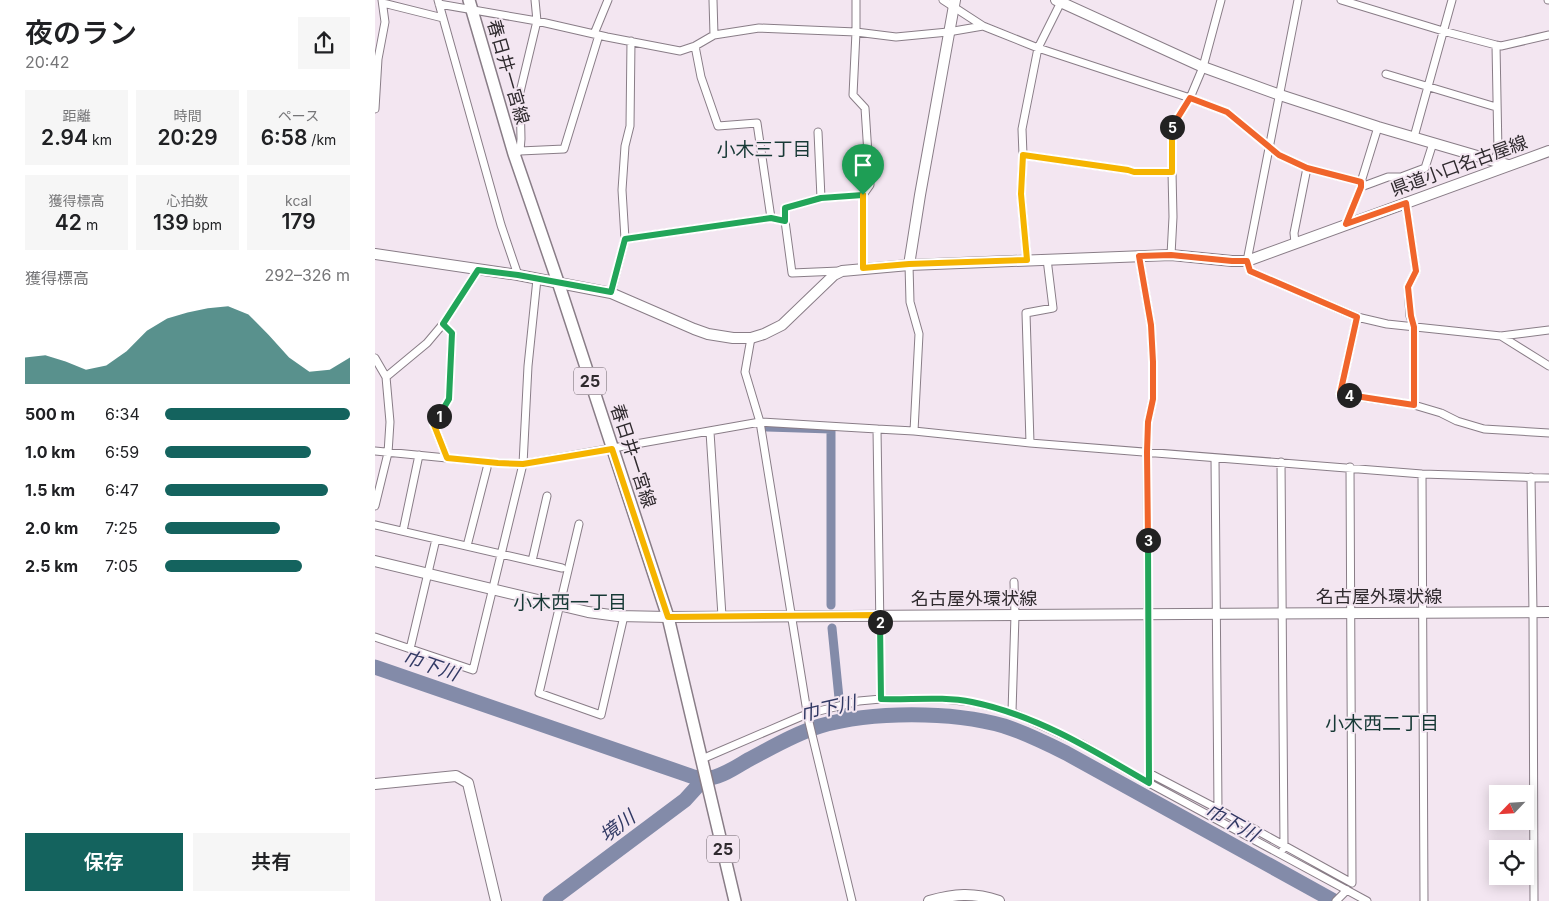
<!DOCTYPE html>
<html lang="ja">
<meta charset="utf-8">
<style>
:root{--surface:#fff;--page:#f6f6f6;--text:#202124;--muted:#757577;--accent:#14635e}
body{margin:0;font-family:Inter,"Noto Sans JP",sans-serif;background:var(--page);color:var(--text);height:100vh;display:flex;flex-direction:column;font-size:19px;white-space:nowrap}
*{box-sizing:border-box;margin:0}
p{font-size:16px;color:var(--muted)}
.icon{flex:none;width:28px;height:28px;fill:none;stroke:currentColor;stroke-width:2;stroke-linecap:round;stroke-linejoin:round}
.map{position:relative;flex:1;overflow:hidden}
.panel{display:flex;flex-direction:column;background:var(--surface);width:375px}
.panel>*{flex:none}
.needle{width:32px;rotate:245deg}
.fabs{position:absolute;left:1114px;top:785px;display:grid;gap:10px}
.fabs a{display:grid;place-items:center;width:45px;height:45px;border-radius:0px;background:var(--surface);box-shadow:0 2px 12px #0003;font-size:25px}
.pin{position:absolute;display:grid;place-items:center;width:42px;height:42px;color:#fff;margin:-51px -21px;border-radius:50% 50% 50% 0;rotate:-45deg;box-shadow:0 0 5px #0007}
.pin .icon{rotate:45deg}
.km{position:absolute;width:25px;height:25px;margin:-12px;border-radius:50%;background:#222;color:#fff;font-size:14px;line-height:25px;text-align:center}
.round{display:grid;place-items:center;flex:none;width:52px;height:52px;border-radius:0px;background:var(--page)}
.headline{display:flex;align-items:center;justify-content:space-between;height:85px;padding:0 25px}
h1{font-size:28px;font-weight:600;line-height:38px}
.metrics{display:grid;grid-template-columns:repeat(3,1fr);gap:8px;height:85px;padding:5px 25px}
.metrics div{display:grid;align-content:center;border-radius:0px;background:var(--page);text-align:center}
.metrics b{font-size:21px;font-weight:600}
.metrics small{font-size:14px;font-weight:400}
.metrics p{font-size:14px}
.chart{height:140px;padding:10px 25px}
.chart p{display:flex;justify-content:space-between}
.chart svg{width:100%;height:90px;margin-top:5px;fill:var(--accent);opacity:.7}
.primary-button{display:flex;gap:10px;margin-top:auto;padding:10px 25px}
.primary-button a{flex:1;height:58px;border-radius:0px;background:var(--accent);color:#fff;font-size:20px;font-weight:600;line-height:58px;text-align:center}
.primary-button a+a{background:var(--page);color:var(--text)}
ul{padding:0 25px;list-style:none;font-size:16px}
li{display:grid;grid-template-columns:80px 60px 1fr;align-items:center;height:38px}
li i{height:12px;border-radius:6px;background:var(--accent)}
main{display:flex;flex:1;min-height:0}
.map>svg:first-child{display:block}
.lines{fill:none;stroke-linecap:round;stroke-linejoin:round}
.canal{stroke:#838ba9;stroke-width:9}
.river{stroke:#838ba9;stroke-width:15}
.street-casing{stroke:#897d87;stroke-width:9}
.secondary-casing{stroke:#897d87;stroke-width:12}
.primary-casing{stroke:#897d87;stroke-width:14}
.street{stroke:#fff;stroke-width:7}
.secondary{stroke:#fff;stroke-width:10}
.primary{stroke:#fff;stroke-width:11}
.split-1-casing{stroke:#fff;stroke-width:10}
.split-2-casing{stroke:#fff;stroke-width:10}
.split-3-casing{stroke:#fff;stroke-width:10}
.split-4-casing{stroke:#fff;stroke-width:10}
.split-5-casing{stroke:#fff;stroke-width:10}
.split-6-casing{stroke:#fff;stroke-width:10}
.split-1{stroke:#22a559;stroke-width:6}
.split-2{stroke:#f5b400;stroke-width:6}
.split-3{stroke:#22a559;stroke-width:6}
.split-4{stroke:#f0652b;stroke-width:6}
.split-5{stroke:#f0652b;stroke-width:6}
.split-6{stroke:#f5b400;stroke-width:6}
.labels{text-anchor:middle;stroke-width:4;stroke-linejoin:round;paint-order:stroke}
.shield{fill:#f3e6f1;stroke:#6a6268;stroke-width:1}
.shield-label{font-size:16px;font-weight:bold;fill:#2f2a2e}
.street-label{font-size:18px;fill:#2f2a2e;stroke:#f3e6f1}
.neighbourhood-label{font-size:19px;fill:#173936;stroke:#f3e6f1}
.water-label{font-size:19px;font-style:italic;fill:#313964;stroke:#f3e6f1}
</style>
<main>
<section class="panel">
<div class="headline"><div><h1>夜のラン</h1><p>20:42</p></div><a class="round"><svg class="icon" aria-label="share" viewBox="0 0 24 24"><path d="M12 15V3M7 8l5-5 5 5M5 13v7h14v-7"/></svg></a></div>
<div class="metrics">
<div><p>距離</p><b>2.94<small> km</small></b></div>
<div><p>時間</p><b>20:29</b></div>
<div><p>ペース</p><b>6:58<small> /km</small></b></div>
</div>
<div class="metrics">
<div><p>獲得標高</p><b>42<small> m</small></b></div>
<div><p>心拍数</p><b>139<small> bpm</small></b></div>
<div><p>kcal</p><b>179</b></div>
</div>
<div class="chart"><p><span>獲得標高</span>292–326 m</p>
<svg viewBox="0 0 160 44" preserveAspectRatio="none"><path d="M0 44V31L10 30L20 33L30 37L40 35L50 28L60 18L70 12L80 9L90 7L100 6L110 10L120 20L130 31L140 38L150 37L160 31V44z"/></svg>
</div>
<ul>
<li><b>500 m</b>6:34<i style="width:100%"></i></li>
<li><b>1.0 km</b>6:59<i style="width:79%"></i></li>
<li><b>1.5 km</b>6:47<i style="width:88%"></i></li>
<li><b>2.0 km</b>7:25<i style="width:62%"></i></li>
<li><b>2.5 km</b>7:05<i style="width:74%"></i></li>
</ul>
<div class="primary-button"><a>保存</a><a>共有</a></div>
</section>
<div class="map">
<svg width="1174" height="901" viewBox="0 0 1174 901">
<rect width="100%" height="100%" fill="#f3e6f1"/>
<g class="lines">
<path class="canal" d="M392 427 456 429V605
M457 628 464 698 469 721"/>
<path class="river" d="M0 667 313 775C321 778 328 780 335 778 348 776 361 767 373 760 396 748 419 734 445 726 496 711 577 711 629 726 651 733 671 743 691 753L959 901
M175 901 310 800 329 779"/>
<defs>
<path id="street" d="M63 0 126 225 143 275
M338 0 339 35
M481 0V32L478 95 490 108 495 185 488 195V268
M568 0 608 26 663 48 815 98 852 112 904 155 932 168 986 182
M687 0 663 48 647 129 648 155 753 170 759 172H797L798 217 796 255
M923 0 872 261 875 271 982 317 1012 324 1126 336 1174 330
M966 0 1068 31 1121 45 1126 46 1174 35
M1173 0H1174
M8 3 68 18
M64 4 162 21 232 37 305 51 320 46 339 35 384 28 481 32 521 37 573 32 608 26
M219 34 233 0
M1011 74 1121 107
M0 109 3 59 10 22 7 0
M443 132 446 198
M1039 137 1077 0
M145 151 189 149 224 35
M141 153 145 151 146 139 145 92 162 21 160 0
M648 155 646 194 652 260
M1119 161 1123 152 1121 45
M797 172V128L815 98 828 67 846 0
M986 187 1013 177H1026L1050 168 1058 143
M1031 203 1041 271 1033 287 1035 316 1039 327V405
M396 218 410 221V208L446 198 488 195
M410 221 417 273 464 271
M971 224 986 187V182L1003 127
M250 239 396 218 382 123 343 126 326 77 320 46
M920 243 919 233 932 168
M764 256 776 325 778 362V399L773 422 772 452 774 777
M534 265 535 302 544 334 539 431
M236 293 250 239 247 190 250 146 255 126 256 41
M982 317 965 394 1039 405 1066 413 1082 421 1109 429 1174 433
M68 324 77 333 74 399 59 425 72 458
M1126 336 1174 366
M376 338 370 372 385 422 502 429 506 699
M0 358 11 377 15 422 13 453 0 506
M11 377 52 343 68 324 103 270
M502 429 539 431 655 443 1047 474 1174 478
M335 432 347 616
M655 443 651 313 678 308 672 259
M0 451 123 463 148 464 385 422 433 718 477 901
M840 458 843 809
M906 462 909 845 908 849
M1047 474 1049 901
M1156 477 1158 612 1159 901
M204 524 164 693 226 715 249 616
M0 525 187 568
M28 531 44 455
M92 546 112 468V462
M157 561 172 496
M0 637 98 670 148 464 153 366 162 279
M35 649 61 539
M637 712 640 615 639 582
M327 759 432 714 484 701 506 699H569L596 702 637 712 705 743 774 783 992 901
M774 773 843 809 977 883 975 467
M961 901 972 890"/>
<path id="secondary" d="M681 0 828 67 905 95 1003 127 1133 165
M0 254 143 275 236 293 319 329 333 334 358 338H376L389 334 407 325 459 275 467 271 534 265 796 255 857 261H872L1174 151
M534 265 545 195 580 0
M0 561 213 612 243 616 293 617 1174 612
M0 784 81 776 93 783 121 901
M554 901C579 894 598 892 624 901"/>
<path id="primary" d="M94 0 139 154 183 282 293 617 360 901"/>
</defs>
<use href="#street" class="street-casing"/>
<use href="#secondary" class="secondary-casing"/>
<use href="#primary" class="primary-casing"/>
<use href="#street" class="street"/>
<use href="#secondary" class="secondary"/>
<use href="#primary" class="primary"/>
</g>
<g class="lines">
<defs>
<path id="split-1" d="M64 416 74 399 77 333 68 324 103 270 143 275 236 292 250 239 396 218 410 221V208L446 198 488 195"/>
<path id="split-2" d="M64 416 59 425 72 458 123 463 148 464 237 449 293 617 505 615V622"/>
<path id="split-3" d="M505 622 506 699C536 700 568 696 597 702 661 715 718 750 774 783L773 540"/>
<path id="split-4" d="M773 540 772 452 773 422 778 399V362L776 325 764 256 796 255 857 261H872L875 271 982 317 965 394 974 395"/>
<path id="split-5" d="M797 127 815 98 852 112 904 155 932 168 986 182V187L971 224 1031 203 1041 271 1033 287 1036 316 1039 327V405L974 395"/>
<path id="split-6" d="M488 195V268L534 264 652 260 646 194 648 155 753 170 759 172H797V127"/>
</defs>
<use href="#split-1" class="split-1-casing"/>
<use href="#split-2" class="split-2-casing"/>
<use href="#split-3" class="split-3-casing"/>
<use href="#split-4" class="split-4-casing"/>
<use href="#split-5" class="split-5-casing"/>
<use href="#split-6" class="split-6-casing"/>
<use href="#split-1" class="split-1"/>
<use href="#split-2" class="split-2"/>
<use href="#split-3" class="split-3"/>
<use href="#split-4" class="split-4"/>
<use href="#split-5" class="split-5"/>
<use href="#split-6" class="split-6"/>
</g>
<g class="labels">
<g class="shield">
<rect x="199" y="367.5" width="32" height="27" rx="4"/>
<rect x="332" y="835.5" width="32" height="27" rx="4"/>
</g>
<g class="shield-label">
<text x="215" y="387">25</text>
<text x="348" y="855">25</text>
</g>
<g class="street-label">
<text transform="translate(133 72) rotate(74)" y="6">春日井一宮線</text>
<text transform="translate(1084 166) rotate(-20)" y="6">県道小口名古屋線</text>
<text transform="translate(258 456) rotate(72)" y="6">春日井一宮線</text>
<text x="1004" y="603">名古屋外環状線</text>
<text x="599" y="605">名古屋外環状線</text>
</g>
<g class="neighbourhood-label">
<text x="389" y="156">小木三丁目</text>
<text x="195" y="609">小木西一丁目</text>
<text x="1007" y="730">小木西二丁目</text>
</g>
<g class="water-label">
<text transform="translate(56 665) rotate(19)" y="7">巾下川</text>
<text transform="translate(453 708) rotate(-13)" y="7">巾下川</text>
<text transform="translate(857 822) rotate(29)" y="7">巾下川</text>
<text transform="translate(242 826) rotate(-37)" y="7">境川</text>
</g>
</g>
</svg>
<div class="fabs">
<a><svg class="needle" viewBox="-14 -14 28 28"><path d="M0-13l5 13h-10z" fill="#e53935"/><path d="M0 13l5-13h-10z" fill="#757577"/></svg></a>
<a><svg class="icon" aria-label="locate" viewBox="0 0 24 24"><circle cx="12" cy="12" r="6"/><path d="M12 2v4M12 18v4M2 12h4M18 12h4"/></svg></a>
</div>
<div class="pin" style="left:488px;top:195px;background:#1e9e55"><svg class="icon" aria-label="arrive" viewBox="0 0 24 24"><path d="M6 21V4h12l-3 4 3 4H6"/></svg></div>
<b class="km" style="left:64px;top:416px">1</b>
<b class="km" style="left:505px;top:622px">2</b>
<b class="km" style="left:773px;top:540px">3</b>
<b class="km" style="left:974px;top:395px">4</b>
<b class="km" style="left:797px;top:127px">5</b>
</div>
</main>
